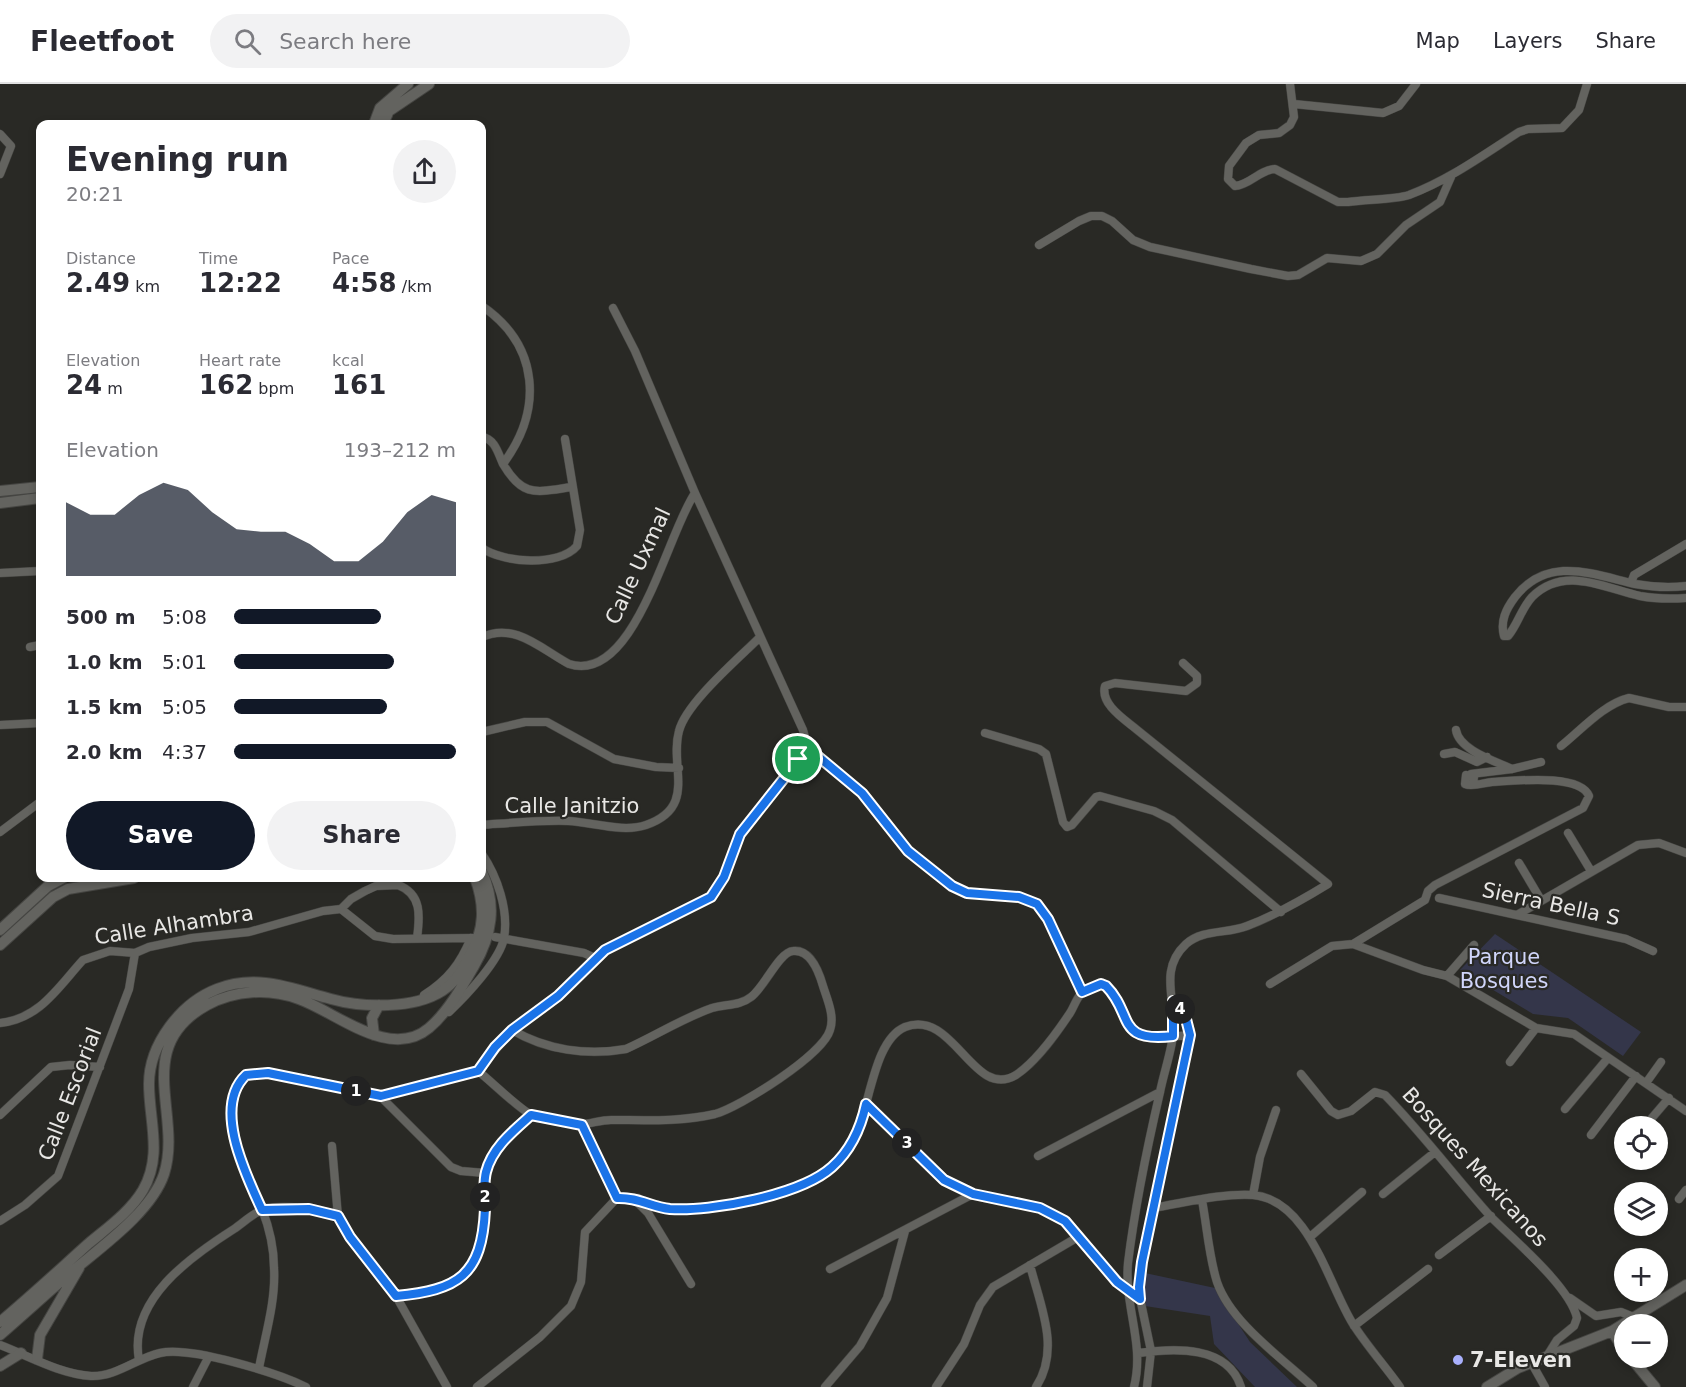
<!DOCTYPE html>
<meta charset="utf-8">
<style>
:root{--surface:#fff;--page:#f2f2f3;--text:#2b2b33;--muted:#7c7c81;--line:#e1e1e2;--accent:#111827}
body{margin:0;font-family:"DejaVu Sans",sans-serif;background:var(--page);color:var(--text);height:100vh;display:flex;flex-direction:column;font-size:22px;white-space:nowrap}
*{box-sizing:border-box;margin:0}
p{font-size:20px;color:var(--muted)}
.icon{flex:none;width:33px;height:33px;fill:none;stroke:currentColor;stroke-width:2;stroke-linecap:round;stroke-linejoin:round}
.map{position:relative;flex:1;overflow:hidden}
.sheet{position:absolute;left:36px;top:36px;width:450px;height:762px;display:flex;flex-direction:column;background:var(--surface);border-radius:12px;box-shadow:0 3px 9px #0003}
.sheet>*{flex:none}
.fabs{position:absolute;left:1614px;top:1032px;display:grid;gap:12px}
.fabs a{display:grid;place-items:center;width:54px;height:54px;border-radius:50%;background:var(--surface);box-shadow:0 3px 9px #0003;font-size:30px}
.pin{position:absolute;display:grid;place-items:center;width:51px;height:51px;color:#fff;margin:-26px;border:3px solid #fff;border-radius:50%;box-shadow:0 2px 6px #0007}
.km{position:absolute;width:30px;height:30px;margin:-15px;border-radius:50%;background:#222;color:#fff;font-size:16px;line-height:30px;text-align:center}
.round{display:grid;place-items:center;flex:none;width:63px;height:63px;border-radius:32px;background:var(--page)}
.headline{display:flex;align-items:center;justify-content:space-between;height:102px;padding:0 30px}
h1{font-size:33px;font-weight:700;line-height:45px}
.figures{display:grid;grid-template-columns:repeat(3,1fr);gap:9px;height:102px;padding:6px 30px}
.figures div{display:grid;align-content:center}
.figures b{font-size:26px;font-weight:700}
.figures small{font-size:16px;font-weight:400}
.figures p{font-size:16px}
.chart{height:168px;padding:12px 30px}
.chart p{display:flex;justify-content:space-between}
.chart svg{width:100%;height:108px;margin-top:6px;fill:var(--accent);opacity:.7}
.button{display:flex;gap:12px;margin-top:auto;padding:12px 30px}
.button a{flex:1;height:69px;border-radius:36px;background:var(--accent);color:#fff;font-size:24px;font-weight:700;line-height:69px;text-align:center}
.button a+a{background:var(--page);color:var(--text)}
ul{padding:0 30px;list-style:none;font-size:20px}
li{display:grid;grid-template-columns:96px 72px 1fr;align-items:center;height:45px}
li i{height:15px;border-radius:8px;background:var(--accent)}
header{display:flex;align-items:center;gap:36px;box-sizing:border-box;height:84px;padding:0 30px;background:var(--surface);border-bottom:2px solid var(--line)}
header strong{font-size:28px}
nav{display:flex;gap:33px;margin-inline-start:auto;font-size:21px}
.search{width:420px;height:54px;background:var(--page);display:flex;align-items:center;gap:15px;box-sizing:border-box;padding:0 21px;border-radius:33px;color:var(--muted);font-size:22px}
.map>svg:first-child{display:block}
.green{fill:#34364a}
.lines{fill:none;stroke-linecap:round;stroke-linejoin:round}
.street-casing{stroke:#454542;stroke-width:9}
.secondary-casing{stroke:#454542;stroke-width:12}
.street{stroke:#63635f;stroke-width:8}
.secondary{stroke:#63635f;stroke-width:10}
.route-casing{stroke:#fff;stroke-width:12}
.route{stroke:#1a73e8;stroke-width:8}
.poi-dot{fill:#a9b0fc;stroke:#292925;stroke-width:2}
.labels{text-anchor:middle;stroke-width:4.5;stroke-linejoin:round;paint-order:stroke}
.street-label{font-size:21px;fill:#e8e7e5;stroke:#292925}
.park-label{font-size:21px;fill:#d0d5fa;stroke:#292925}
.poi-label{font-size:21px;font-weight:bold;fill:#e8e7e5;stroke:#292925;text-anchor:start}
</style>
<header>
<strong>Fleetfoot</strong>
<div class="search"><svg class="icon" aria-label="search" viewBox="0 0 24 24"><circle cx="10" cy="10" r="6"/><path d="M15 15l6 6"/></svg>Search here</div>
<nav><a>Map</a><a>Layers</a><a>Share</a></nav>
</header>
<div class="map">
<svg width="1686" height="1303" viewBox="0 0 1686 1303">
<rect width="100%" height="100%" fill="#292925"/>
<path class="green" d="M1495 850 1641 948 1623 972 1568 934 1533 930 1460 886Z
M1145 1189 1215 1204 1250 1258 1297 1303H1255L1214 1260 1210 1232 1145 1222Z"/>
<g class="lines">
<defs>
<path id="street" d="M1290 0 1294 33 1290 41 1279 49 1259 51 1246 59 1229 82 1228 95 1235 102C1250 101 1259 86 1275 85L1338 118H1348C1366 115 1394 116 1409 111 1449 96 1483 71 1519 48L1528 45 1562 44 1579 26 1587 0
M1294 20 1383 29 1399 22 1416 0
M0 50 11 62 0 90
M1039 161 1079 137 1091 132H1102L1112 137 1133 156 1150 163 1251 185 1288 192 1298 191 1327 174 1361 177 1377 170 1406 141 1440 118 1451 93
M482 222C540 262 543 326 503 380 523 414 536 408 572 403
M613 224 635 267 695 409 803 646 808 664 862 709 908 767 952 802 967 809 1019 813 1037 820 1048 835 1082 908
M482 353C495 355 498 369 503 380
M482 464C503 479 559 483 577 462L580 446 565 355
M0 489 40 487
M1631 499 1634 491 1686 460
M1686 502C1669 504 1652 503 1635 500 1592 490 1548 471 1515 513 1506 525 1500 537 1504 552H1508C1518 540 1521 525 1532 513 1564 481 1604 504 1640 512 1656 515 1670 515 1686 514
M482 553C515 538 541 565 569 580 635 601 667 449 695 409
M30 563 40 561
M0 641 40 639
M1456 646C1459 666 1495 677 1512 685
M482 648 525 638H547L614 675 656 683 679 684
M985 649 1039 665 1046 670 1063 738 1067 743 1072 741 1096 713 1100 712 1154 727 1172 736 1281 828
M1561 662C1581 646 1604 620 1629 614L1669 623H1686
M1444 670 1455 668 1477 678 1487 673
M1471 690 1512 685 1541 678
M482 741C510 739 540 736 568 737 592 738 623 749 646 741 698 723 669 683 679 647 686 619 738 575 759 554
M0 748 40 718
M1568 749 1591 787
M1519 779 1541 816
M1439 814 1626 855 1653 867
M341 825 375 852 393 855 473 854
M1517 831 1638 761 1659 759 1686 769
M495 853 584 869 595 874
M1353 860 1423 886 1447 892 1536 944 1574 950 1686 1027
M1447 892 1474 861
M1270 900 1332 862 1353 860 1425 816 1428 807 1435 801 1583 724 1589 712C1580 689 1514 697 1492 698 1483 699 1472 703 1465 700L1466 691 1474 693 1473 700
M424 911C448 896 460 880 471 854
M449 928C466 912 500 876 504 854 509 826 497 792 482 770
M0 939C40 935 59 902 83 876L110 867 135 869 149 863 192 854 249 848 323 827 341 825 351 815 365 807 376 802 398 801C422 810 420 832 417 854
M1510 978 1536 944
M478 987 512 946 558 912 605 866 711 812 724 793 739 750 808 664
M1301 990 1331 1027 1338 1031 1351 1027 1375 1008 1385 1011C1423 1050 1455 1093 1491 1133 1514 1156 1570 1203 1577 1234L1574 1242 1557 1256 1547 1272
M1646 999 1661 978
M381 1013 451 1083 461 1087 485 1089
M866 1020 944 1096 973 1110 1040 1124 1065 1138 1117 1198 1140 1214
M1565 1025 1608 974
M0 1031 51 983 70 981 100 983
M582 1041 617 1114
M1645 1042 1669 1014
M1591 1051 1636 992
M332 1062 338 1133
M1623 1069 1624 1067
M1038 1072 1160 1008
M1383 1110 1435 1068
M1253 1111 1260 1073 1276 1026
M638 1114V1119L648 1129 691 1200
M1679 1115 1686 1106
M1202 1116C1207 1143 1209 1173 1217 1198 1231 1239 1282 1274 1313 1303
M1152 1124C1184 1119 1221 1109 1253 1111 1309 1116 1328 1200 1353 1240 1367 1262 1385 1282 1400 1303
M0 1137 25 1121 58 1092 129 905 135 869
M1310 1153 1362 1108
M1439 1171 1491 1132
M1030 1181C1040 1221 1061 1265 1036 1303
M830 1185 973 1110
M396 1212C458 1206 482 1192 485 1125 486 1113 483 1100 486 1088 492 1064 513 1047 531 1031
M1570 1214 1596 1232 1621 1228 1636 1234
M1354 1242 1428 1185
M0 1261C29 1272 60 1290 91 1292 116 1293 137 1274 160 1269 191 1262 277 1289 306 1303
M1139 1269C1174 1264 1228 1261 1241 1303
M139 1276C128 1216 190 1173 234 1145 243 1139 254 1128 265 1125 288 1119 316 1127 338 1133L350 1153 396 1212 447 1303
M1531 1278 1545 1303
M259 1284C265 1252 276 1217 274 1184 274 1164 269 1143 262 1125 248 1089 211 1025 246 991L268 989 381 1013 478 987C492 998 517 1023 530 1030 538 1035 575 1041 584 1040 593 1039 602 1036 611 1036 646 1036 680 1038 715 1030 740 1023 823 971 830 946 835 932 827 915 823 902 819 888 811 865 793 867 779 868 764 904 751 913 740 922 725 920 712 924 683 934 655 952 626 965 587 972 546 966 512 946
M193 1303 208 1274
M477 1303 540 1253 571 1222 581 1198 585 1148 617 1114C638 1113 651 1123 670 1124 702 1128 751 1118 782 1109 812 1100 837 1083 853 1056 870 1028 872 957 905 943 954 924 973 1017 1016 991 1037 977 1056 950 1070 929 1074 923 1076 915 1081 910 1085 905 1095 902 1101 900 1110 905 1115 913 1119 922 1134 961 1154 954 1190 951
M825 1303 860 1262 887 1214 905 1147
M936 1303 964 1260 980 1221 993 1203 1078 1153
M1134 1303C1145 1259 1124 1223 1128 1179 1135 1122 1147 1064 1160 1008 1164 988 1172 966 1174 945 1175 914 1159 885 1186 860 1203 845 1227 850 1247 842 1276 831 1302 816 1328 800L1136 645C1124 635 1100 620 1105 602L1115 599 1186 607 1197 599V592L1183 579
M1147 1303 1151 1267 1140 1214V1193L1191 947 1185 931 1172 917"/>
<path id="secondary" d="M374 40 380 24 408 0
M383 40 389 27 429 0
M0 407 40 403
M0 419 40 414
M0 846 48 802 63 794
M0 861 53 813 68 805 134 794
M374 951 372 934 379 921
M0 1238C30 1213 59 1186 88 1160 107 1144 130 1128 143 1106 163 1071 149 1037 149 1000 149 960 181 919 217 905 257 889 293 905 331 915 363 924 414 925 442 907 455 899 464 884 470 871 485 845 485 821 475 794
M1612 1247 1624 1266
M0 1251C23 1231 45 1211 68 1191 98 1165 151 1129 164 1090 183 1031 131 963 207 921 235 906 269 904 299 915 336 928 390 977 429 944 447 929 462 903 474 882 492 851 497 821 482 788
M1631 1274 1655 1303
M37 1275 40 1251 79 1184
M0 1282 21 1269
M1487 1303 1518 1284 1612 1247 1686 1201"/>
</defs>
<use href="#street" class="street-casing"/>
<use href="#secondary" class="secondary-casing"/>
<use href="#street" class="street"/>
<use href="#secondary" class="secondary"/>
</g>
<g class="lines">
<defs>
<path id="route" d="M808 664 862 709 908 767 952 802 967 809 1019 813 1037 820 1048 835 1082 908 1101 900 1106 902C1134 930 1115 959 1173 952V917L1185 931 1190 951 1142 1178 1139 1203 1140 1215 1117 1198 1065 1137 1040 1124 973 1110 944 1096 866 1020C861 1043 850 1067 832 1083 801 1111 711 1128 670 1125 651 1123 638 1113 617 1114L582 1041 531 1031C513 1047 492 1064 486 1088 483 1099 485 1114 485 1125 482 1192 458 1206 396 1212L350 1153 338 1132 309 1125 262 1126C246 1091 212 1023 246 991L268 989 381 1012 478 987 495 963 512 946 558 912 605 866 711 813 724 793 740 750Z"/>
</defs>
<use href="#route" class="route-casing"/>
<use href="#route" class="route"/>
</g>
<circle class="poi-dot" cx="1458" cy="1276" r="6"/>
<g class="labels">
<g class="street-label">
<text transform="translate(638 482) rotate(-65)" y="7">Calle Uxmal</text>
<text x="572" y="729">Calle Janitzio</text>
<text transform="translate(1551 820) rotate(12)" y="7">Sierra Bella S</text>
<text transform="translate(174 841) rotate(-9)" y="7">Calle Alhambra</text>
<text transform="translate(70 1010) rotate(-69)" y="7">Calle Escorial</text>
<text transform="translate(1475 1083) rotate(48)" y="7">Bosques Mexicanos</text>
</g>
<g class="park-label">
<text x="1504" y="880">Parque<tspan x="1504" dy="24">Bosques</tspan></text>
</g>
<g class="poi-label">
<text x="1470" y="1283">7-Eleven</text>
</g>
</g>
</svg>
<div class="fabs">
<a><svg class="icon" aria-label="locate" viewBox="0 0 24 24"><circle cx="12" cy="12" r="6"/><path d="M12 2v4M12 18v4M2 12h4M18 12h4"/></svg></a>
<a><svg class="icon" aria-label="layers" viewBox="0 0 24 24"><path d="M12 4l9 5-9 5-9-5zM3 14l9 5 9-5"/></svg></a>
<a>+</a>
<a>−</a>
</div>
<div class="pin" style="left:798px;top:675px;background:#1e9e55"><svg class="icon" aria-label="arrive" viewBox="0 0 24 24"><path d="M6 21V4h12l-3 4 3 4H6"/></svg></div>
<b class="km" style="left:356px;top:1007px">1</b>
<b class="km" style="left:485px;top:1113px">2</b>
<b class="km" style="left:907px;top:1059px">3</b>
<b class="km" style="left:1180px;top:925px">4</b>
<section class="sheet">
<div class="headline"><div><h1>Evening run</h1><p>20:21</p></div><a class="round"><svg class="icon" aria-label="share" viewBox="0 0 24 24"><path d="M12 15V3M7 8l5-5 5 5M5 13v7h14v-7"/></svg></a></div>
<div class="figures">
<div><p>Distance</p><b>2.49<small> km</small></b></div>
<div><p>Time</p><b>12:22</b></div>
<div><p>Pace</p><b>4:58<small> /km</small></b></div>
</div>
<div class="figures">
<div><p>Elevation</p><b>24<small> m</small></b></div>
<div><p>Heart rate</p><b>162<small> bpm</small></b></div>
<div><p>kcal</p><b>161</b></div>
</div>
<div class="chart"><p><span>Elevation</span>193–212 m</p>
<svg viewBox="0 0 160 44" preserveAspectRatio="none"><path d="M0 44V14L10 19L20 19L30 11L40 6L50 9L60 18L70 25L80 26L90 26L100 31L110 38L120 38L130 30L140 18L150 11L160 14V44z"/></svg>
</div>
<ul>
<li><b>500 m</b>5:08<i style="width:66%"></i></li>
<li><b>1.0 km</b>5:01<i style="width:72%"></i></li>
<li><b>1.5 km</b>5:05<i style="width:69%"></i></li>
<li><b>2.0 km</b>4:37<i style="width:100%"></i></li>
</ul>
<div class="button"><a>Save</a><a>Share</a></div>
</section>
</div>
